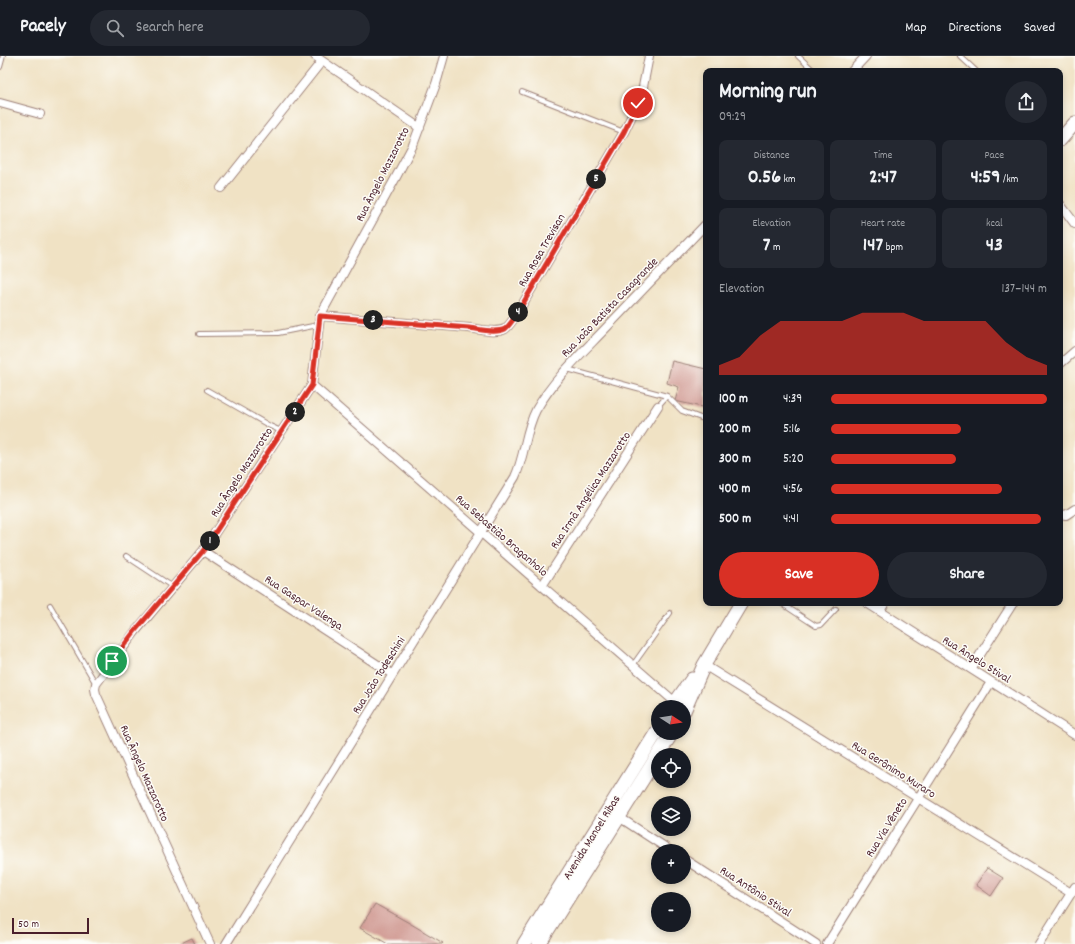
<!DOCTYPE html>
<meta charset="utf-8">
<style>
:root{--surface:#171b24;--page:#242831;--text:#f1f3f6;--muted:#9ea1a6;--line:#363941;--accent:#d93025}
body{margin:0;font-family:Dekko,sans-serif;background:var(--page);color:var(--text);height:100vh;display:flex;flex-direction:column;font-size:15px;white-space:nowrap}
*{box-sizing:border-box;margin:0}
p{font-size:13px;color:var(--muted)}
.icon{flex:none;width:22px;height:22px;fill:none;stroke:currentColor;stroke-width:2;stroke-linecap:round;stroke-linejoin:round}
.map{position:relative;flex:1;overflow:hidden}
.drawer{position:absolute;left:703px;top:12px;width:360px;height:538px;display:flex;flex-direction:column;background:var(--surface);border-radius:8px;box-shadow:0 2px 6px #0003}
.drawer>*{flex:none}
.needle{width:26px;rotate:102deg}
.controls{position:absolute;left:651px;top:644px;display:grid;gap:8px}
.controls a{display:grid;place-items:center;width:40px;height:40px;border-radius:50%;background:var(--surface);box-shadow:0 2px 6px #0003;font-size:20px}
.scale{position:absolute;left:12px;bottom:10px;width:77px;box-sizing:border-box;padding-left:4px;border:2px solid #4a1f2b;border-top:0;font-size:11px;line-height:14px;white-space:nowrap;color:#4a1f2b;-webkit-text-stroke:3px #fdfcf7;paint-order:stroke}
.pin{position:absolute;display:grid;place-items:center;width:34px;height:34px;color:#fff;margin:-17px;border:2px solid #fff;border-radius:50%;box-shadow:0 1px 4px #0007}
.km{position:absolute;width:20px;height:20px;margin:-10px;border-radius:50%;background:#222;color:#fff;font-size:11px;line-height:20px;text-align:center}
.round{display:grid;place-items:center;flex:none;width:42px;height:42px;border-radius:21px;background:var(--page)}
.head{display:flex;align-items:center;justify-content:space-between;height:68px;padding:0 16px}
h1{font-size:22px;font-weight:800;line-height:30px}
.figures{display:grid;grid-template-columns:repeat(3,1fr);gap:6px;height:68px;padding:4px 16px}
.figures div{display:grid;align-content:center;border-radius:8px;background:var(--page);text-align:center}
.figures b{font-size:20px;font-weight:800}
.figures small{font-size:11px;font-weight:400}
.figures p{font-size:11px}
.chart{height:112px;padding:8px 16px}
.chart p{display:flex;justify-content:space-between}
.chart svg{width:100%;height:72px;margin-top:4px;fill:var(--accent);opacity:.7}
.cta{display:flex;gap:8px;margin-top:auto;padding:8px 16px}
.cta a{flex:1;height:46px;border-radius:24px;background:var(--accent);color:#fff;font-size:16px;font-weight:800;line-height:46px;text-align:center}
.cta a+a{background:var(--page);color:var(--text)}
ul{padding:0 16px;list-style:none;font-size:13px}
li{display:grid;grid-template-columns:64px 48px 1fr;align-items:center;height:30px}
li i{height:10px;border-radius:5px;background:var(--accent)}
header{display:flex;align-items:center;gap:24px;box-sizing:border-box;height:56px;padding:0 20px;background:var(--surface);border-bottom:1px solid var(--line)}
header strong{font-size:19px}
nav{display:flex;gap:22px;margin-inline-start:auto;font-size:14px}
.search{width:280px;height:36px;background:var(--page);display:flex;align-items:center;gap:10px;box-sizing:border-box;padding:0 14px;border-radius:22px;color:var(--muted);font-size:15px}
.map>svg:first-child{display:block}
.building{fill:#d19b94}
.lines{fill:none;stroke-linecap:round;stroke-linejoin:round}
.lane-casing{stroke:#9d8078;stroke-width:6}
.street-casing{stroke:#9d8078;stroke-width:10}
.primary-casing{stroke:#9d8078;stroke-width:15}
.lane{stroke:#fff;stroke-width:4}
.street{stroke:#fff;stroke-width:8}
.primary{stroke:#fff;stroke-width:13}
.route-casing{stroke:#fff;stroke-width:8}
.route{stroke:#d93025;stroke-width:5}
.labels{text-anchor:middle;stroke-width:3;stroke-linejoin:round;paint-order:stroke}
.street-label{font-size:12px;fill:#4a1f2b;stroke:#fdfcf7}
</style>
<header>
<strong>Pacely</strong>
<div class="search"><svg class="icon" aria-label="search" viewBox="0 0 24 24"><circle cx="10" cy="10" r="6"/><path d="M15 15l6 6"/></svg>Search here</div>
<nav><a>Map</a><a>Directions</a><a>Saved</a></nav>
</header>
<div class="map">
<svg width="1075" height="888" viewBox="0 0 1075 888">
<rect width="100%" height="100%" fill="#fdfcf7"/>
<filter id="ink" filterUnits="userSpaceOnUse"><feTurbulence type="fractalNoise" baseFrequency=".025" numOctaves="2"/><feDisplacementMap in="SourceGraphic" scale="8" xChannelSelector="R" yChannelSelector="G"/><feConvolveMatrix kernelMatrix="1 2 1 2 8 2 1 2 1" color-interpolation-filters="sRGB"/></filter>
<filter id="wash" filterUnits="userSpaceOnUse"><feTurbulence type="fractalNoise" baseFrequency=".012" numOctaves="4" result="noise"/><feDisplacementMap in="SourceGraphic" scale="16" xChannelSelector="R" yChannelSelector="G"/><feGaussianBlur stdDeviation="0.9" result="paint"/><feColorMatrix in="noise" values="0 0 0 0 0 0 0 0 0 0 0 0 0 0 0 0 0 1.4 0 .05"/><feComposite in="paint" operator="in"/></filter>
<g filter="url(#wash)">
<rect width="100%" height="100%" fill="#f0e2c4"/>
<g id="blocks">
<path class="building" d="M672 305 706 313V352L675 345 679 331 667 327Z
M987 812 1003 822 991 840 976 829Z
M375 848 411 868 443 887 442 888H388L360 872Z
M192 882 195 888H179Z"/>
</g>
</g>
<g filter="url(#ink)">
<use href="#blocks" fill-opacity="0" stroke="#9d8078" stroke-width="1"/>
<g class="lines">
<defs>
<path id="lane" d="M798 0 814 15
M960 0 976 15
M0 11 3 0
M522 36 624 76
M199 278 278 277 318 269
M567 313 667 340 682 355 706 364
M207 334 270 370 281 375
M658 350 667 340
M126 500 173 531
M781 547 816 570 821 569 836 553
M50 549 96 628
M633 609 670 557"/>
<path id="street" d="M315 0 420 72
M852 15 866 0
M0 47 40 58
M221 132 322 5
M1060 148 1075 168
M320 260 469 272C479 273 495 278 505 273 509 270 512 265 515 261L624 76 638 47 642 36 649 0
M1060 308 1075 295
M312 329 675 646
M1060 458 1066 459 1075 453
M203 495 392 618
M542 530 658 350
M867 547 1075 679
M880 555 885 547
M704 609 1071 837
M971 613 1013 547
M619 761 671 795
M684 803 816 888
M210 888 96 638 95 633 96 628 135 576 203 495 312 329 320 260 395 123 413 89 436 28 444 0
M226 888 515 421C525 400 525 375 536 354 554 323 580 299 605 273 639 238 672 203 706 168
M827 888 991 626
M1039 888 1075 831"/>
<path id="primary" d="M1060 84 1075 67
M672 651 692 623
M684 655 704 609 741 547
M658 699 672 677
M524 888 658 674
M539 888 658 699"/>
</defs>
<use href="#lane" class="lane-casing"/>
<use href="#street" class="street-casing"/>
<use href="#primary" class="primary-casing"/>
<use href="#lane" class="lane"/>
<use href="#street" class="street"/>
<use href="#primary" class="primary"/>
</g>
</g>
<g class="lines" filter="url(#ink)">
<defs>
<path id="route" d="M112 605 134 576 203 495 312 329 320 260 469 272C479 273 495 278 505 273 509 270 512 265 515 261L624 76 638 47"/>
</defs>
<use href="#route" class="route-casing"/>
<use href="#route" class="route"/>
</g>
<g class="labels">
<g class="street-label">
<text transform="translate(382 118) rotate(-63)" y="4">Rua Ângelo Mazzarotto</text>
<text transform="translate(541 194) rotate(-60)" y="4">Rua Rosa Trevisan</text>
<text transform="translate(609 251) rotate(-46)" y="4">Rua João Batista Casagrande</text>
<text transform="translate(241 416) rotate(-57)" y="4">Rua Ângelo Mazzarotto</text>
<text transform="translate(590 434) rotate(-57)" y="4">Rua Irmã Angélica Mazzarotto</text>
<text transform="translate(502 479) rotate(41)" y="4">Rua Sebastião Braganholo</text>
<text transform="translate(304 546) rotate(33)" y="4">Rua Gaspar Valenga</text>
<text transform="translate(977 603) rotate(32)" y="4">Rua Ângelo Stival</text>
<text transform="translate(378 619) rotate(-58)" y="4">Rua João Todeschini</text>
<text transform="translate(894 713) rotate(32)" y="4">Rua Gerônimo Muraro</text>
<text transform="translate(145 717) rotate(66)" y="4">Rua Ângelo Mazzarotto</text>
<text transform="translate(886 771) rotate(-58)" y="4">Rua Via Vêneto</text>
<text transform="translate(591 781) rotate(-58)" y="4">Avenida Manoel Ribas</text>
<text transform="translate(756 835) rotate(33)" y="4">Rua Antônio Stival</text>
</g>
</g>
</svg>
<div class="controls">
<a><svg class="needle" viewBox="-14 -14 28 28"><path d="M0-13l5 13h-10z" fill="#e53935"/><path d="M0 13l5-13h-10z" fill="#9ea1a6"/></svg></a>
<a><svg class="icon" aria-label="locate" viewBox="0 0 24 24"><circle cx="12" cy="12" r="6"/><path d="M12 2v4M12 18v4M2 12h4M18 12h4"/></svg></a>
<a><svg class="icon" aria-label="layers" viewBox="0 0 24 24"><path d="M12 4l9 5-9 5-9-5zM3 14l9 5 9-5"/></svg></a>
<a>+</a>
<a>−</a>
</div>
<div class="scale">50 m</div>
<div class="pin" style="left:112px;top:605px;background:#1e9e55"><svg class="icon" aria-label="arrive" viewBox="0 0 24 24"><path d="M6 21V4h12l-3 4 3 4H6"/></svg></div>
<div class="pin" style="left:638px;top:47px;background:#d93025"><svg class="icon" aria-label="check" viewBox="0 0 24 24"><path d="M5 12l5 5 9-10"/></svg></div>
<b class="km" style="left:210px;top:485px">1</b>
<b class="km" style="left:295px;top:356px">2</b>
<b class="km" style="left:373px;top:264px">3</b>
<b class="km" style="left:518px;top:256px">4</b>
<b class="km" style="left:596px;top:123px">5</b>
<section class="drawer">
<div class="head"><div><h1>Morning run</h1><p>09:29</p></div><a class="round"><svg class="icon" aria-label="share" viewBox="0 0 24 24"><path d="M12 15V3M7 8l5-5 5 5M5 13v7h14v-7"/></svg></a></div>
<div class="figures">
<div><p>Distance</p><b>0.56<small> km</small></b></div>
<div><p>Time</p><b>2:47</b></div>
<div><p>Pace</p><b>4:59<small> /km</small></b></div>
</div>
<div class="figures">
<div><p>Elevation</p><b>7<small> m</small></b></div>
<div><p>Heart rate</p><b>147<small> bpm</small></b></div>
<div><p>kcal</p><b>43</b></div>
</div>
<div class="chart"><p><span>Elevation</span>137–144 m</p>
<svg viewBox="0 0 160 44" preserveAspectRatio="none"><path d="M0 44V38L10 33L20 20L30 11L40 11L50 11L60 11L70 6L80 6L90 6L100 11L110 11L120 11L130 11L140 24L150 33L160 38V44z"/></svg>
</div>
<ul>
<li><b>100 m</b>4:39<i style="width:100%"></i></li>
<li><b>200 m</b>5:16<i style="width:60%"></i></li>
<li><b>300 m</b>5:20<i style="width:58%"></i></li>
<li><b>400 m</b>4:56<i style="width:79%"></i></li>
<li><b>500 m</b>4:41<i style="width:97%"></i></li>
</ul>
<div class="cta"><a>Save</a><a>Share</a></div>
</section>
</div>
